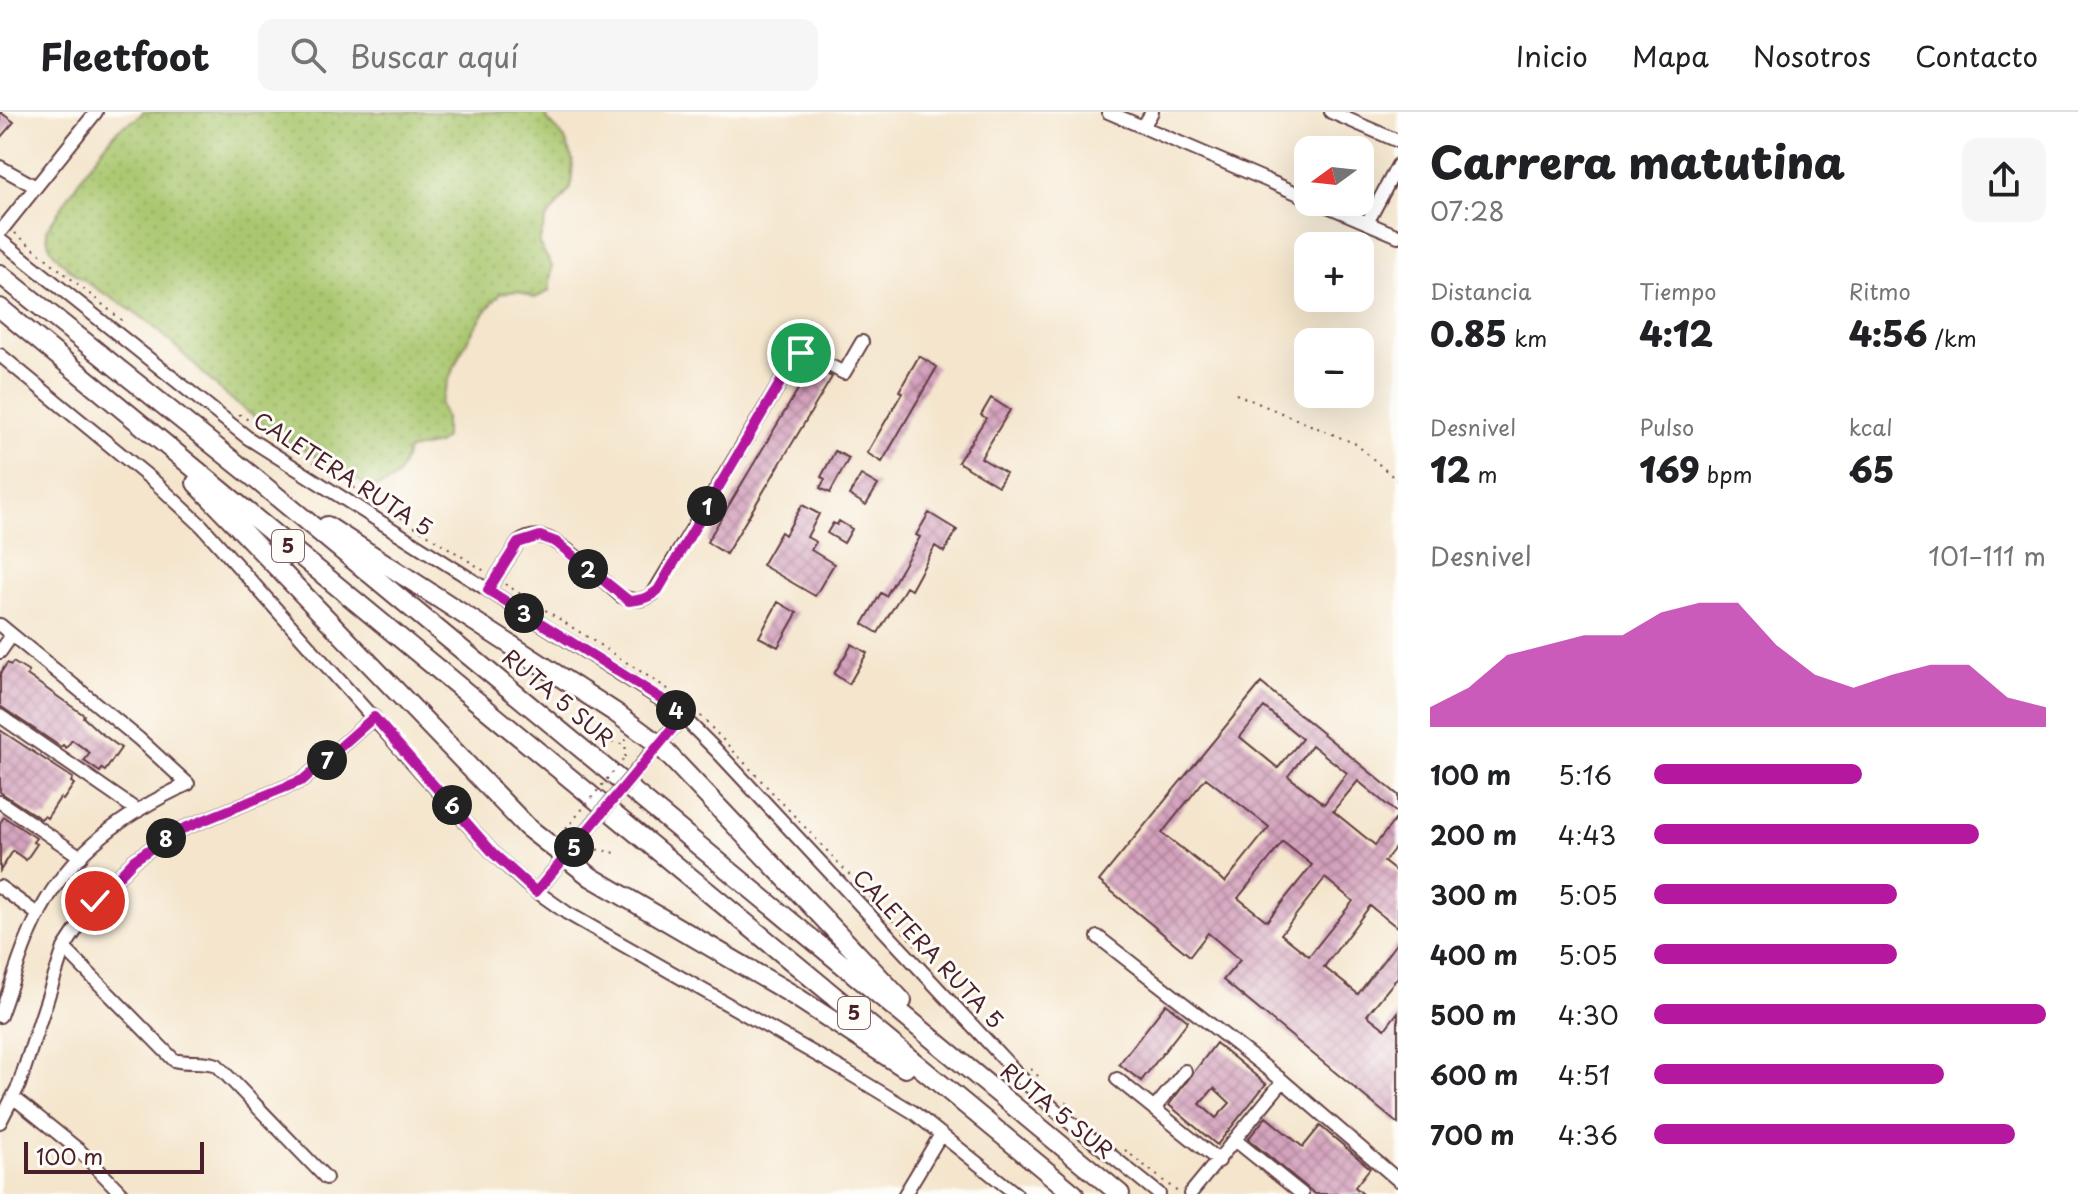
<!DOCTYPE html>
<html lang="es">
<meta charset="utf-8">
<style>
:root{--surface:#fff;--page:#f6f6f6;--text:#202124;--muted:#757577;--line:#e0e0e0;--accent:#b5179e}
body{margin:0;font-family:"Playpen Sans",sans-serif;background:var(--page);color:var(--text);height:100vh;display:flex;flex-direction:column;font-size:30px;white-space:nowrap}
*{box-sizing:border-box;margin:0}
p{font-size:26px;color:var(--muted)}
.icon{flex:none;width:44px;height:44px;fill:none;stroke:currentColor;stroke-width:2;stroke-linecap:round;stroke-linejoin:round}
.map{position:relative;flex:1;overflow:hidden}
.drawer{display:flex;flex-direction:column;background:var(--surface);width:680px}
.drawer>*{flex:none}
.needle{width:52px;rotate:255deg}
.fabs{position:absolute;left:1294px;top:24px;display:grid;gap:16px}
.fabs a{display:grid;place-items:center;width:80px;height:80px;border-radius:16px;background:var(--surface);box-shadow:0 8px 32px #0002;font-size:40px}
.scale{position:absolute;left:24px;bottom:20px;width:180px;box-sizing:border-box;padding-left:8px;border:4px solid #4a1f2b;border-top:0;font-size:22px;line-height:28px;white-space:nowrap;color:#4a1f2b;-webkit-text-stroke:6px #fdfcf7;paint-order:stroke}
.pin{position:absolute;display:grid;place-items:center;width:68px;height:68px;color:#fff;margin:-34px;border:4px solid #fff;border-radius:50%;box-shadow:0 2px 8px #0007}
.km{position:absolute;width:40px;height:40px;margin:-20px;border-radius:50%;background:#222;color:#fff;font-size:22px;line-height:40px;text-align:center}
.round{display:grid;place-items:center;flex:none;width:84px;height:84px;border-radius:16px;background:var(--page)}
.overview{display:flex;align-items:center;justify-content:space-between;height:136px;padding:0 32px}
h1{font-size:44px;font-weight:800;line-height:60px}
.metrics{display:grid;grid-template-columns:repeat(3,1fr);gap:12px;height:136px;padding:8px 32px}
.metrics div{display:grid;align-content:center}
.metrics b{font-size:34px;font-weight:800}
.metrics small{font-size:22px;font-weight:400}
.metrics p{font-size:22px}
.chart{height:224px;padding:16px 32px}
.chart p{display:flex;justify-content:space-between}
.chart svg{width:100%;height:144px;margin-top:8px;fill:var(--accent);opacity:.7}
ul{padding:0 32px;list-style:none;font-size:26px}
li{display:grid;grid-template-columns:128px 96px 1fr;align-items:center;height:60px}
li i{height:20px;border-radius:10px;background:var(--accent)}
header{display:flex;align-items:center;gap:48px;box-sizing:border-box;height:112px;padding:0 40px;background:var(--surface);border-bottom:2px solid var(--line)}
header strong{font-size:38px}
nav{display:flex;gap:44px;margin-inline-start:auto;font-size:28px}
.search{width:560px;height:72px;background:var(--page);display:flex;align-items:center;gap:20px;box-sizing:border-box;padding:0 28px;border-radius:16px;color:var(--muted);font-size:30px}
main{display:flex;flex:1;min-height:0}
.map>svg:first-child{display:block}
.grass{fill:url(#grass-dots);stroke:#7a734d;stroke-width:2}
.building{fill:url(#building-cross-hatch);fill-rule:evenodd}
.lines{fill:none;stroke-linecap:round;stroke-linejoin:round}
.minor-casing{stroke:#643d43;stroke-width:16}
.highway-casing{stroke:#643d43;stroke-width:22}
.path{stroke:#643d43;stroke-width:2;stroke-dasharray:2 6;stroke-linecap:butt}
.minor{stroke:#fff;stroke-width:12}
.highway{stroke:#fff;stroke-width:18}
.minor-bridge-casing{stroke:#643d43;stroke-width:16;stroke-linecap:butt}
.path-bridge{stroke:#643d43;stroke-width:2;stroke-dasharray:2 6;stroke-linecap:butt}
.minor-bridge{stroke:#fff;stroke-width:12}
.route-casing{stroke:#fff;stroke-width:16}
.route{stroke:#b5179e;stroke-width:10}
.labels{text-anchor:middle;stroke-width:6;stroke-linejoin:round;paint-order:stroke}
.shield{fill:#fdfcf7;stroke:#806168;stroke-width:2}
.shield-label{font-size:20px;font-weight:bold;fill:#4a1f2b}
.street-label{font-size:22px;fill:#4a1f2b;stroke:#fdfcf7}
</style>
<header>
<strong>Fleetfoot</strong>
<div class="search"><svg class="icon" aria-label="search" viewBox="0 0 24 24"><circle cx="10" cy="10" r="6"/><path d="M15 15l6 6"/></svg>Buscar aquí</div>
<nav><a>Inicio</a><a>Mapa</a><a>Nosotros</a><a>Contacto</a></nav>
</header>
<main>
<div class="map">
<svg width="1398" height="1082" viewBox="0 0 1398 1082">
<defs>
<pattern id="grass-dots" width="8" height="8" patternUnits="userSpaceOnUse" patternTransform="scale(2)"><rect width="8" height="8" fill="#aac76f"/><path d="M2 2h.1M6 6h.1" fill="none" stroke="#94aa60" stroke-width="1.8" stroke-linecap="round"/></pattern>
<pattern id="building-cross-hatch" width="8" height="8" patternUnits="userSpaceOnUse" patternTransform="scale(2)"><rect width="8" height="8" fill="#d4a2bd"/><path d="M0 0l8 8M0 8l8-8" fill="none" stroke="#ae839a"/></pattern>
</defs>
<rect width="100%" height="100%" fill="#fdfcf7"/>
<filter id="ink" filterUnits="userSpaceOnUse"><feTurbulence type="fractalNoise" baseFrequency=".0125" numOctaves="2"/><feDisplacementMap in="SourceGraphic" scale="16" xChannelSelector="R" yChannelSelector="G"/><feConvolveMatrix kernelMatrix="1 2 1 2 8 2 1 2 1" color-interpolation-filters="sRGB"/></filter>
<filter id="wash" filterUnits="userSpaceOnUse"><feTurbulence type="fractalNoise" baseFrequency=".006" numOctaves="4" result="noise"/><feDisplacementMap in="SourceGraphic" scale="32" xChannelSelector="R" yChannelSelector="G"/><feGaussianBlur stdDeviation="1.8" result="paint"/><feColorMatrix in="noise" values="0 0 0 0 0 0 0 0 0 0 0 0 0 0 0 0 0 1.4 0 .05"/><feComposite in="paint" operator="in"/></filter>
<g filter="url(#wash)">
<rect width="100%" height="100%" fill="#f4e5cc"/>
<path class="grass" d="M143 0H548L546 6 565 27 573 49 571 76 546 107 539 132 552 154 549 179 535 186 518 179 501 181C473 211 453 253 440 292L445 307V326L437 332 408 338C399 362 400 370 372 376 325 351 263 316 223 280 197 257 174 231 147 209 120 188 67 165 50 135 47 130 47 123 47 117 69 84 91 47 118 18 126 10 137 10 143 0Z"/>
<g id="blocks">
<path class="building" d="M0 0 14 10 0 26Z
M919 244 937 255 882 350 867 341 902 281 899 279Z
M812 254 832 265 726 442 707 430Z
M991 286 1010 298 981 346 1006 361 998 374 958 350 986 306 981 303Z
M835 339 849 346 830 381 820 376 825 367 821 365Z
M861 363 878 373 866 393 849 383Z
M802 393 819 402 807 425 816 430 811 438 834 452 815 484 762 453 781 420 785 423Z
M929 401 957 418 944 440 935 434 911 478 906 475 878 521 863 512 881 481 886 484 920 425 916 423Z
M839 409 852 417 844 431 827 421 833 411 837 413Z
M778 490 797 501 778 535 759 525Z
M852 532 867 541 849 572 834 562Z
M13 550 29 560 27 563 84 603 83 605 98 619 121 636 105 659 102 657 100 660 84 649 90 641 72 628 66 636 63 633 61 635 0 594V562L7 551 11 553Z
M1261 571 1398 683V702L1358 669 1333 699 1375 733 1398 704V732L1384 750 1398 761V816L1370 794 1324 855 1358 882 1398 829V865L1367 903 1385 917 1398 900V1012L1223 868 1240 848 1208 821 1190 844 1099 769ZM1264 595 1302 627 1278 656 1240 625ZM1312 633 1347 661 1324 692 1288 664ZM1206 666 1269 715 1225 770 1162 721ZM1283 730 1312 753 1267 809 1238 786ZM1325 766 1353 789 1309 844 1281 822Z
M0 618 73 666 71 670 74 672 63 688 60 686 47 706 44 704 41 707 0 680Z
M4 705 36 726 33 730 37 732 26 748 13 739 0 759V711Z
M1166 892 1188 909 1141 969 1119 952Z
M1216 931 1266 972 1217 1033 1169 993ZM1214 976 1230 991 1216 1006 1200 992Z
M1266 1005 1303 1035 1320 1014 1370 1056 1355 1075 1363 1082H1315L1248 1027Z"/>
</g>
</g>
<g filter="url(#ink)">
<use href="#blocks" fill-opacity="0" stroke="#643d43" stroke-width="2"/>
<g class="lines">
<defs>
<path id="minor" d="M1108 0 1308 86
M1331 0 1398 29
M1143 15 1152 0
M0 55 36 75
M1318 90 1398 124
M1367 111 1398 53
M0 120 96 0
M0 128 248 326 674 596 716 638 1025 970 1062 1004 1159 1082
M0 243 156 371 202 414 494 742 526 772 567 801 847 960 913 1000 1016 1082
M488 478 518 431C525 426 534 423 543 425 562 428 604 470 621 484 633 490 642 489 653 482L797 243 806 241 844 261 862 230
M0 513 139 627 188 672C133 697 77 735 46 789 25 824 14 866 0 904
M0 540 12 523
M0 604 138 699
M646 647 683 604
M0 690 81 745
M0 775 39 803
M536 780 579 728
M1098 825 1283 969 1398 1068
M64 836 174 948C188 952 203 948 217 953L326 1066
M1117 967 1219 1049
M13 985 80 1039 122 1082
M1154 997 1185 959
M0 1010 19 973 64 836 95 789 134 748 175 720 303 668 374 605
M1235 1028 1302 1082
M905 1082 941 1022
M1190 1082 1283 969"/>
<path id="highway" d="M0 162 252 364 1120 1082
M0 196 1074 1082
M196 371 527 715 591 765 790 881 905 956
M327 414 616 601 659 633 902 889"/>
</defs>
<use href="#minor" class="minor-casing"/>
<use href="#highway" class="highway-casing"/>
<path class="path" d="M15 121 124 210
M1236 282 1356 332 1398 369
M239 302 486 460
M505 472 671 579
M695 598 923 841
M596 628 627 633
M625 645 626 627
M589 736 616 741
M1031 957 1041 967
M1066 990 1076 999
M1125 1038 1179 1081"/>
<use href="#minor" class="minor"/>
<use href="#highway" class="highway"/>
<defs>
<path id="minor-bridge" d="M579 728 646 647"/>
</defs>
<use href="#minor-bridge" class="minor-bridge-casing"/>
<path class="path-bridge" d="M566 717 625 645"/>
<use href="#minor-bridge" class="minor-bridge"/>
</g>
</g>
<g class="lines" filter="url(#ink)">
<defs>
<path id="route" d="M95 789 134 748 175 720 303 668 374 605 494 742 536 780 683 604 662 587 488 478 518 431 540 424 556 430 629 489C641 488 649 486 658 478L793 249 801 241"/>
</defs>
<use href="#route" class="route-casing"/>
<use href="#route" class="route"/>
</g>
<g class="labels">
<g class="shield">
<rect x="272" y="418" width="32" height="32" rx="6"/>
<rect x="838" y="885" width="32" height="32" rx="6"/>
</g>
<g class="shield-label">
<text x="288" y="441">5</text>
<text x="854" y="908">5</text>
</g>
<g class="street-label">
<text transform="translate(343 362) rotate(33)" y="8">CALETERA RUTA 5</text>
<text transform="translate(558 586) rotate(40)" y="8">RUTA 5 SUR</text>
<text transform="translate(928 837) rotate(47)" y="8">CALETERA RUTA 5</text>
<text transform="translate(1057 999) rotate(39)" y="8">RUTA 5 SUR</text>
</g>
</g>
</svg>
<div class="fabs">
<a><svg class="needle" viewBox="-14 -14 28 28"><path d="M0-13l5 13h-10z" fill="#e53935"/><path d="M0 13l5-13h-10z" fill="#757577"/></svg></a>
<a>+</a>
<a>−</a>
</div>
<div class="scale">100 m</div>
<div class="pin" style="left:801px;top:241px;background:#1e9e55"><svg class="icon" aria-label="arrive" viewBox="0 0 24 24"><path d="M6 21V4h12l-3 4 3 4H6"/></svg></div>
<div class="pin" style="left:95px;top:789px;background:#d93025"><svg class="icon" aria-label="check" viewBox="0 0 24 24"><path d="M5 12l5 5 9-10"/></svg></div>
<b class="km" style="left:707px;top:394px">1</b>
<b class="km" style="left:588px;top:457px">2</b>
<b class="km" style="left:524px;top:501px">3</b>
<b class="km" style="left:676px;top:598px">4</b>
<b class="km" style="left:574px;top:735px">5</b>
<b class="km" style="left:452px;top:693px">6</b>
<b class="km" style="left:327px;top:648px">7</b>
<b class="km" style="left:166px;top:726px">8</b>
</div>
<section class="drawer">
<div class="overview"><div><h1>Carrera matutina</h1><p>07:28</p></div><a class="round"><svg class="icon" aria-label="share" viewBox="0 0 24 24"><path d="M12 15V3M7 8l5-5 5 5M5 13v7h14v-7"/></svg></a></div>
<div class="metrics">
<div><p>Distancia</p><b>0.85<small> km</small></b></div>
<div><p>Tiempo</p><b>4:12</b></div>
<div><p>Ritmo</p><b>4:56<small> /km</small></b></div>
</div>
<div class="metrics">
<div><p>Desnivel</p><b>12<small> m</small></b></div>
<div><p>Pulso</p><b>169<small> bpm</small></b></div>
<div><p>kcal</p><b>65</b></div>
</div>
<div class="chart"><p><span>Desnivel</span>101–111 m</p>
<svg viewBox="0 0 160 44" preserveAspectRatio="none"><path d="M0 44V38L10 32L20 22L30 19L40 16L50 16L60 9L70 6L80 6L90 19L100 28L110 32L120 28L130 25L140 25L150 35L160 38V44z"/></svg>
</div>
<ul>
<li><b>100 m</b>5:16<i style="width:53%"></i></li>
<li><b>200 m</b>4:43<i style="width:83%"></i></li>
<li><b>300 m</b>5:05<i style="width:62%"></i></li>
<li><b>400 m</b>5:05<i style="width:62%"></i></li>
<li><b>500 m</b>4:30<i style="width:100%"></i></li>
<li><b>600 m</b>4:51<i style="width:74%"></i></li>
<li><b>700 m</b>4:36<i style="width:92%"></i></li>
</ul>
</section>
</main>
